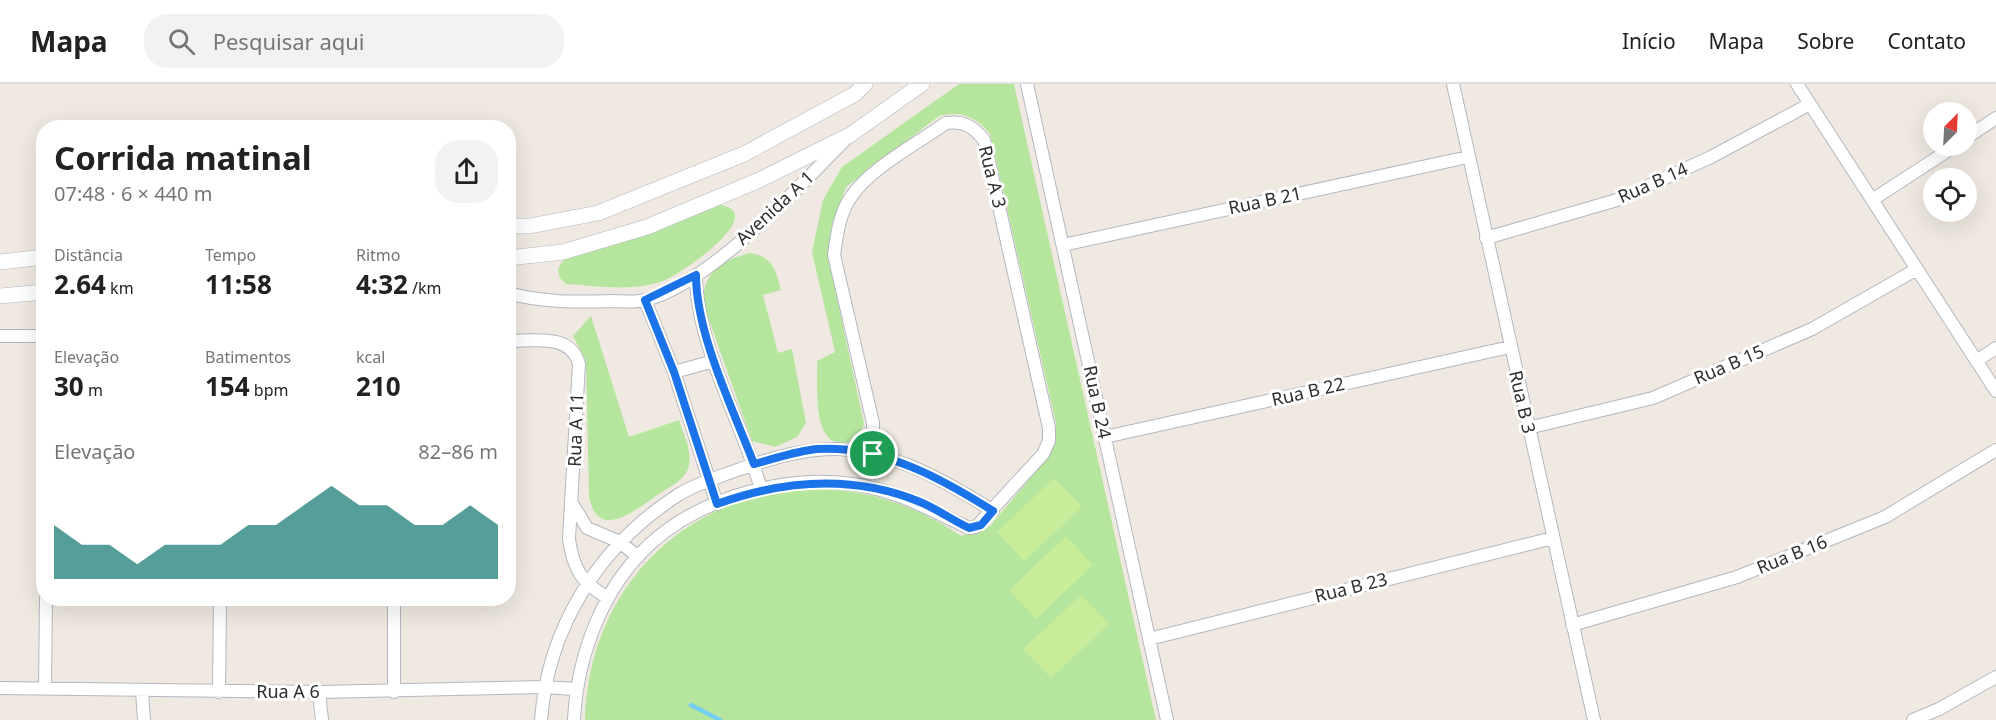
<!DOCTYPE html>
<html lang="pt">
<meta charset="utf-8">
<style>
:root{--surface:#fff;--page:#f2f2f2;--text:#222;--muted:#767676;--line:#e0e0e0;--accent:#0f766e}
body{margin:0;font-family:"Noto Sans",sans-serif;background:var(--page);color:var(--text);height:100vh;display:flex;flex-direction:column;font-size:22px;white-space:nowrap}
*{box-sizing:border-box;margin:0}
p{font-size:20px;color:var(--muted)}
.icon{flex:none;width:33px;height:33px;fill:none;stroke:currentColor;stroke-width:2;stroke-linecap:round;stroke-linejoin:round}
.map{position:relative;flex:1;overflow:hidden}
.sheet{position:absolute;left:36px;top:36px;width:480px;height:486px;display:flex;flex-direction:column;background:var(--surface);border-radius:24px;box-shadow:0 6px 24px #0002}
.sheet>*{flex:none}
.needle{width:39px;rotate:24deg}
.fabs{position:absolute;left:1923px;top:18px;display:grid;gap:12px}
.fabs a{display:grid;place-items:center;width:54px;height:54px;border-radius:50%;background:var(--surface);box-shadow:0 6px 24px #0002;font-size:30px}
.pin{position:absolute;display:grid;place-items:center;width:51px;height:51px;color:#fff;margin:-26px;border:3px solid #fff;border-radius:50%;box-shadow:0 2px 6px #0007}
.round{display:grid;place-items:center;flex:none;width:63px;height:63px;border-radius:24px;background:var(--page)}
.overview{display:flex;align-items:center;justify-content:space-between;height:102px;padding:0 18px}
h1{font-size:33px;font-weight:700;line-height:45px}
.figures{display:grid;grid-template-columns:repeat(3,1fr);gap:9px;height:102px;padding:6px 18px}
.figures div{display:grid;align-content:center}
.figures b{font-size:26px;font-weight:700}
.figures small{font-size:16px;font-weight:400}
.figures p{font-size:16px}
.chart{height:168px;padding:12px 18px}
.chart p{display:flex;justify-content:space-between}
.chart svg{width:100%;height:108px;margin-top:6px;fill:var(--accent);opacity:.7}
header{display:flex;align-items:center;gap:36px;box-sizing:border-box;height:84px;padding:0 30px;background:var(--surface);border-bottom:2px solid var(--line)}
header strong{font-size:28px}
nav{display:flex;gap:33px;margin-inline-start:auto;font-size:21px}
.search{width:420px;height:54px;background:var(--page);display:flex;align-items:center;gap:15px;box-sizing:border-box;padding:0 21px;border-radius:24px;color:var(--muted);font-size:22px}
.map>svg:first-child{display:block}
.green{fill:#b6e59e}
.pitch{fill:#c9ec9a}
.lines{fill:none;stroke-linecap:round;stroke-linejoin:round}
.stream{stroke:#75cff0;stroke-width:4.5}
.minor-casing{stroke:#b4b7c1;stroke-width:14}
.tertiary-casing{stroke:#b4b7c1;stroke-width:16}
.minor{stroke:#fff;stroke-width:12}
.tertiary{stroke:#fff;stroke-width:15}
.route-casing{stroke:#fff;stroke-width:12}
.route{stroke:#1a73e8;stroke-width:8}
.labels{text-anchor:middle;stroke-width:6;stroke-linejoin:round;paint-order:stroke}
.street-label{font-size:18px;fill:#2e2e2e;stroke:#fff}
</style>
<header>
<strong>Mapa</strong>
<div class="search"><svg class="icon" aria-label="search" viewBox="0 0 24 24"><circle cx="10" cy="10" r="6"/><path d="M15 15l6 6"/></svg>Pesquisar aqui</div>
<nav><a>Início</a><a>Mapa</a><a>Sobre</a><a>Contato</a></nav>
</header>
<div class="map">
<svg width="1996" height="636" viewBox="0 0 1996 636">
<rect width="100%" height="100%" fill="#efe9e1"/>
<path class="green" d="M959 0H1014L1156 636H585C591 437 800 341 961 452L990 442 1048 373 1055 356 1056 339 990 50C977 33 961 26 939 32L846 103 832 141 828 172 864 340C861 349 855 358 845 359 811 363 818 299 817 277L835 268 812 168 823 116 842 83Z
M720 121C771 129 678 192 663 197 632 208 598 202 566 200L560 194 558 185 564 175 639 152Z
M750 169C772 172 776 186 781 206L763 211 778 269 792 265 806 339 797 353 775 363 752 357 703 219C703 188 722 176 750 169Z
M591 232 629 353 679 336C683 349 692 366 689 381 686 397 665 405 653 414 632 429 597 456 589 412L586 277 573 252Z"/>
<path class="pitch" d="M1054 394 1082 423 1024 477 997 448Z
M1066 452 1093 481 1036 535 1009 506Z
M1081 511 1109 540 1051 594 1023 565Z"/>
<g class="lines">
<path class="stream" d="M691 621 720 636"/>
<defs>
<path id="minor" d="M1027 0 1167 636
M1453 0 1594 636
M1797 0 1996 307
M1966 54 1996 34
M1872 116 1955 62
M1486 154 1617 116 1711 73 1810 20
M1063 161 1468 73
M696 191C696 260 742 338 761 405
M508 209C543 219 578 218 613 217 623 217 635 219 645 216 707 202 799 103 844 57
M645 216 674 288 717 420
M0 252H44
M508 257C534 257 571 249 579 280L569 455C573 485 582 499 608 514
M1976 277 1996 264
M674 288 714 277
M1528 344 1653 314 1812 245 1917 185
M1105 353 1510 263
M573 421 587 444 620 458 638 473
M1572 541 1737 493 1885 433 1996 366
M1149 555 1553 454
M0 604 319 608 543 603 575 605
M45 604 46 514
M142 607 144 636
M219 608 220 514
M319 608 322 636
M394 608V514
M541 636C548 543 599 462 678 411 697 399 719 393 740 385 771 374 805 364 838 365 895 368 946 397 993 427
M574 636C577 573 602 504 650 460 703 412 789 389 859 401 903 409 930 426 969 444L976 443 1043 370 1049 357V344L984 56C973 42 964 37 946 39 918 59 869 85 851 113 839 130 837 151 834 171L873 339V370
M1913 636 1939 625 1996 593"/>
<path id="tertiary" d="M508 142H530L598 129 744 70 855 10 865 0
M508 174 563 168 647 143 757 97 850 51 922 0
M0 178 44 173
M0 212 44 208"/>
</defs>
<use href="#minor" class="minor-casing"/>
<use href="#tertiary" class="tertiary-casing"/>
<use href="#minor" class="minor"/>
<use href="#tertiary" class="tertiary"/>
</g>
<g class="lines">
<defs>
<path id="route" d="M696 191C696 250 733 325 754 380 774 375 796 367 817 365 881 361 941 394 993 427L981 441 969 444C952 436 937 425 920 418 852 390 784 396 717 420L674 288 645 216Z"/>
</defs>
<use href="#route" class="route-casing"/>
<use href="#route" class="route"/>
</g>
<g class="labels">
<g class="street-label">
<text transform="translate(992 93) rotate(76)" y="6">Rua A 3</text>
<text transform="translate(1653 99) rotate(-24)" y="6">Rua B 14</text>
<text transform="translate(1265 117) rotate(-12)" y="6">Rua B 21</text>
<text transform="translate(775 124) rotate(-43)" y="6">Avenida A 1</text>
<text transform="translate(1729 281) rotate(-23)" y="6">Rua B 15</text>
<text transform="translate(1308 308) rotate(-13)" y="6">Rua B 22</text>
<text transform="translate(1097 318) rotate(78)" y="6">Rua B 24</text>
<text transform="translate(1522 318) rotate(77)" y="6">Rua B 3</text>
<text transform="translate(576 346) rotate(-88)" y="6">Rua A 11</text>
<text transform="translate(1792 471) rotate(-22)" y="6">Rua B 16</text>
<text transform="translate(1351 504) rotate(-14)" y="6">Rua B 23</text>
<text x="288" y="614">Rua A 6</text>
</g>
</g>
</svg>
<div class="fabs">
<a><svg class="needle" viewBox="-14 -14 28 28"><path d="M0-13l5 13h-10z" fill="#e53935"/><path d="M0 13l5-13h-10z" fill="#767676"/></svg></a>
<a><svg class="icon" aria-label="locate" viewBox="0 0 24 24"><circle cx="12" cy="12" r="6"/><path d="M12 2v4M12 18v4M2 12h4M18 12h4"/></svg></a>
</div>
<div class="pin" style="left:873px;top:370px;background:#1e9e55"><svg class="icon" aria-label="arrive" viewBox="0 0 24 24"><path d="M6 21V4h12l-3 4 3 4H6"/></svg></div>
<section class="sheet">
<div class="overview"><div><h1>Corrida matinal</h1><p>07:48 · 6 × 440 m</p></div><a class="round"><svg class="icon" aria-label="share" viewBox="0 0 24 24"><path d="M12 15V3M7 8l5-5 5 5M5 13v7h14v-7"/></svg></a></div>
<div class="figures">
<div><p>Distância</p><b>2.64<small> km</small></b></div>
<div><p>Tempo</p><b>11:58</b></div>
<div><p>Ritmo</p><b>4:32<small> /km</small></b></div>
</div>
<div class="figures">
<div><p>Elevação</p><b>30<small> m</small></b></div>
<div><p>Batimentos</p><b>154<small> bpm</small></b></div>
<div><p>kcal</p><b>210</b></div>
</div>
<div class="chart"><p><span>Elevação</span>82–86 m</p>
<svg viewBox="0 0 160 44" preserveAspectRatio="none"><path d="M0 44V22L10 30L20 30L30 38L40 30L50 30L60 30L70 22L80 22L90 14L100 6L110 14L120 14L130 22L140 22L150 14L160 22V44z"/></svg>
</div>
</section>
</div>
